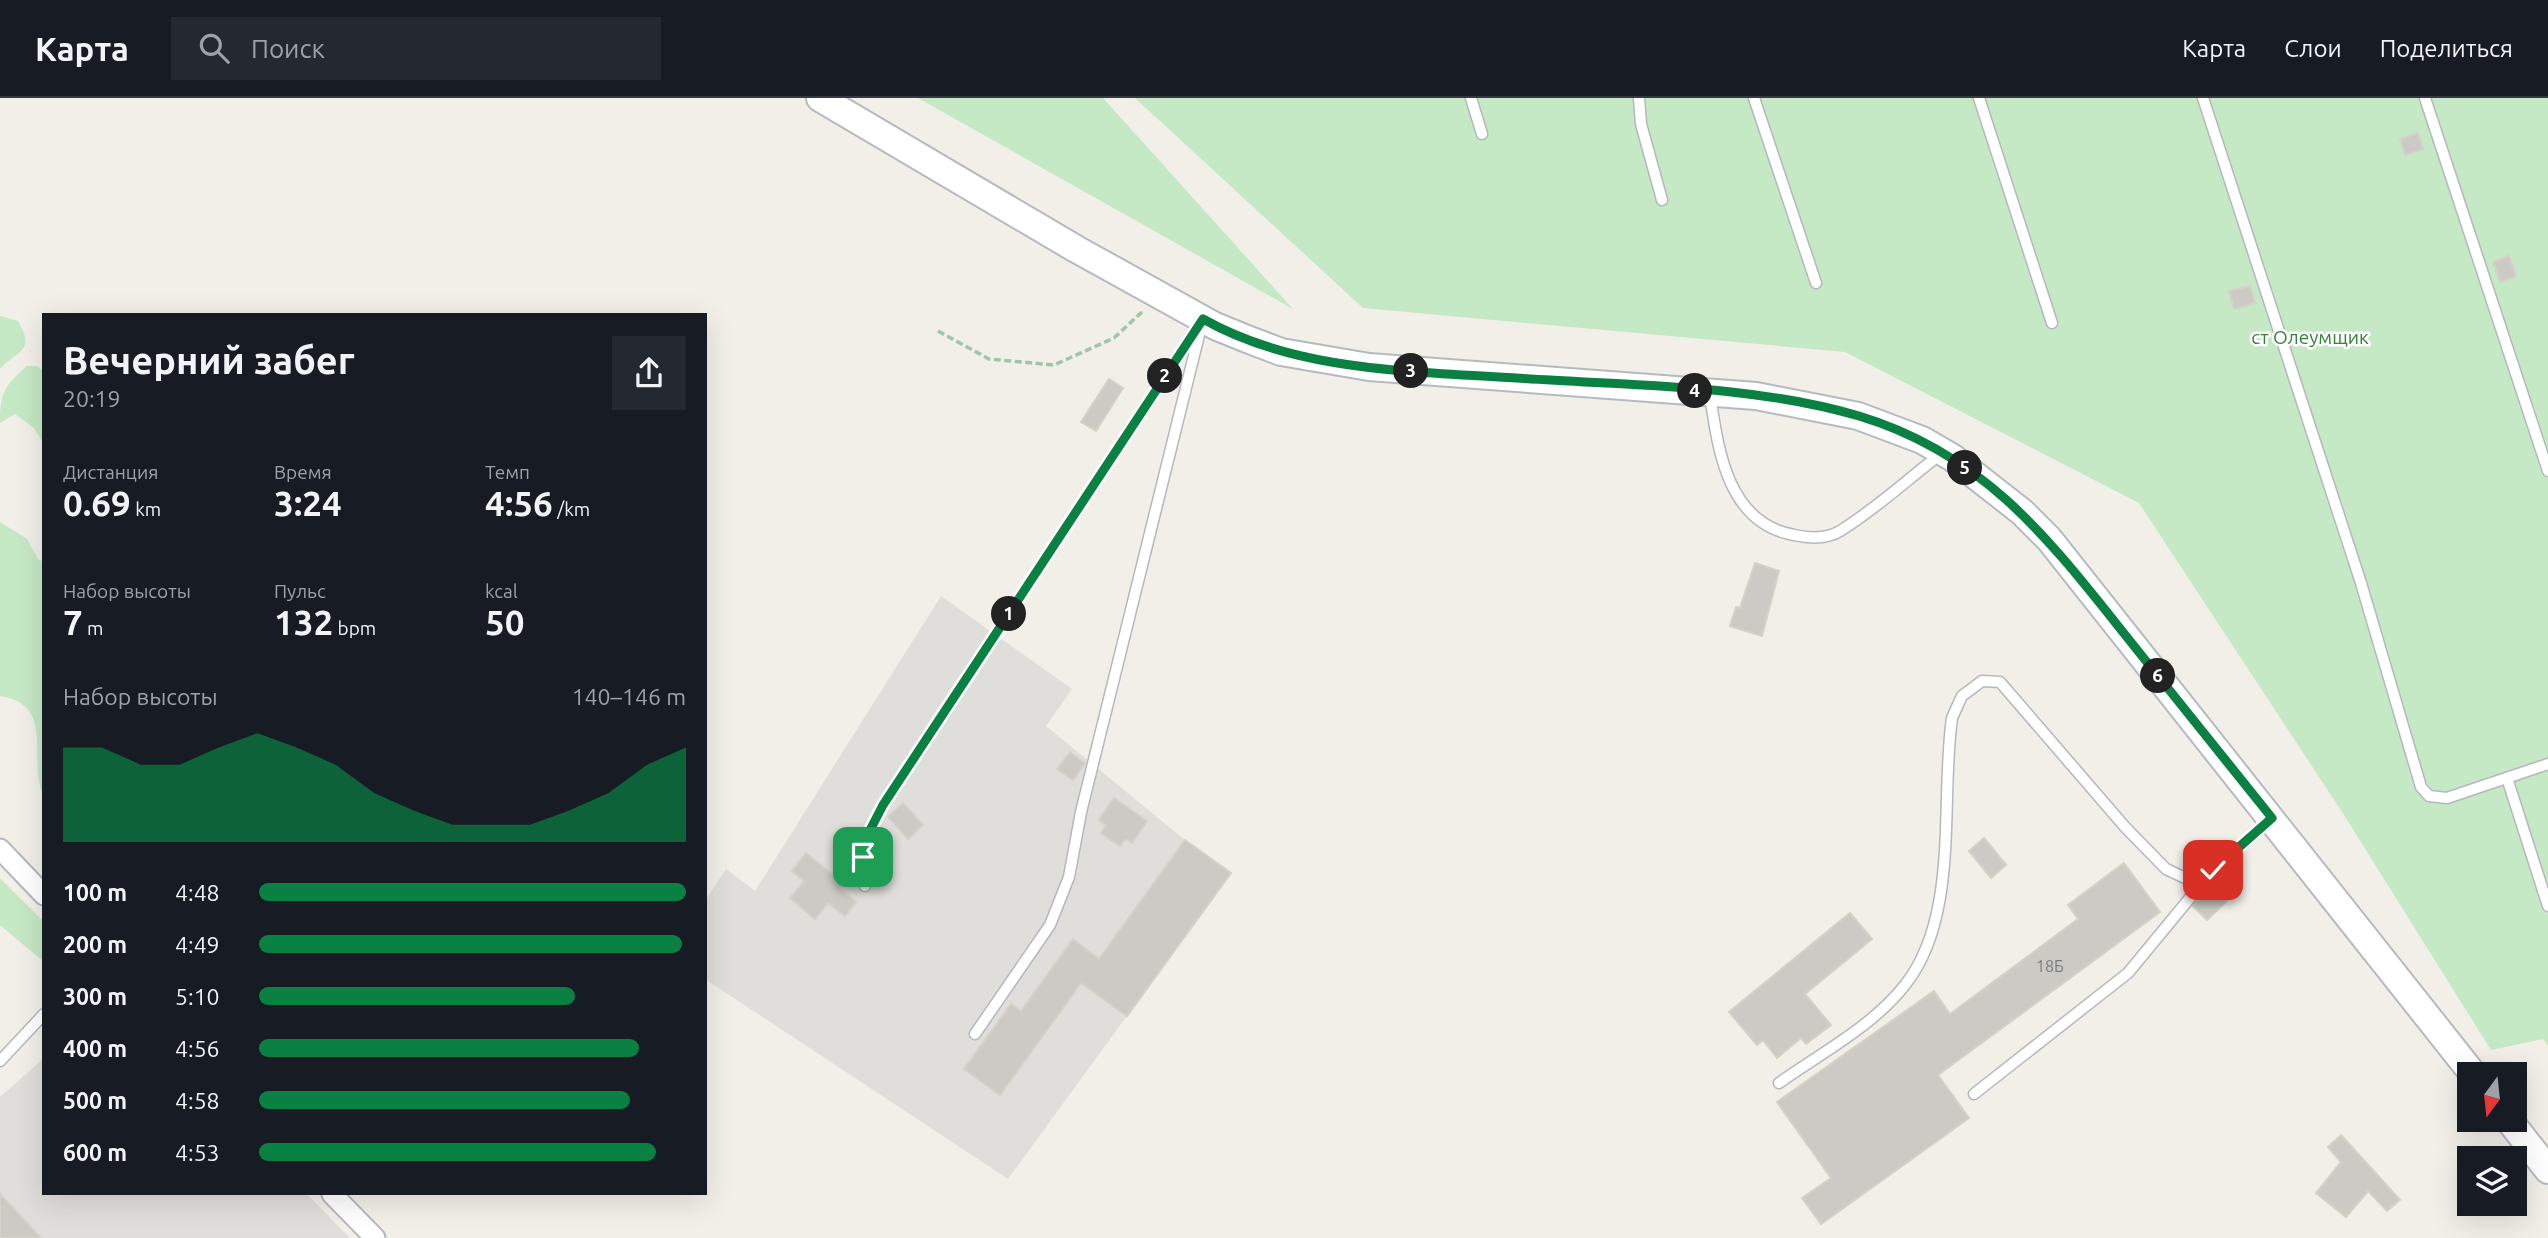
<!DOCTYPE html>
<html lang="ru">
<meta charset="utf-8">
<style>
:root{--surface:#171b24;--page:#242831;--text:#f1f3f6;--muted:#9ea1a6;--line:#363941;--accent:#0b8043}
body{margin:0;font-family:Ubuntu,sans-serif;background:var(--page);color:var(--text);height:100vh;display:flex;flex-direction:column;font-size:26px;white-space:nowrap}
*{box-sizing:border-box;margin:0}
p{font-size:23px;color:var(--muted)}
.icon{flex:none;width:38px;height:38px;fill:none;stroke:currentColor;stroke-width:2;stroke-linecap:round;stroke-linejoin:round}
.map{position:relative;flex:1;overflow:hidden}
.drawer{position:absolute;left:42px;top:215px;width:665px;height:882px;display:flex;flex-direction:column;background:var(--surface);border-radius:0px;box-shadow:0 7px 28px #0002}
.drawer>*{flex:none}
.needle{width:46px;rotate:195deg}
.tools{position:absolute;left:2457px;top:964px;display:grid;gap:14px}
.tools a{display:grid;place-items:center;width:70px;height:70px;border-radius:0px;background:var(--surface);box-shadow:0 7px 28px #0002;font-size:35px}
.pin{position:absolute;display:grid;place-items:center;width:60px;height:60px;color:#fff;margin:-30px;border-radius:14px;box-shadow:0 4px 10px #0006}
.km{position:absolute;width:35px;height:35px;margin:-18px;border-radius:50%;background:#222;color:#fff;font-size:19px;line-height:35px;text-align:center}
.round{display:grid;place-items:center;flex:none;width:74px;height:74px;border-radius:0px;background:var(--page)}
.summary{display:flex;align-items:center;justify-content:space-between;height:119px;padding:0 21px}
h1{font-size:38px;font-weight:700;line-height:52px}
.figures{display:grid;grid-template-columns:repeat(3,1fr);gap:10px;height:119px;padding:7px 21px}
.figures div{display:grid;align-content:center}
.figures b{font-size:35px;font-weight:700}
.figures small{font-size:19px;font-weight:400}
.figures p{font-size:19px}
.chart{height:196px;padding:14px 21px}
.chart p{display:flex;justify-content:space-between}
.chart svg{width:100%;height:126px;margin-top:7px;fill:var(--accent);opacity:.7}
ul{padding:0 21px;list-style:none;font-size:23px}
li{display:grid;grid-template-columns:112px 84px 1fr;align-items:center;height:52px}
li i{height:18px;border-radius:9px;background:var(--accent)}
header{display:flex;align-items:center;gap:42px;box-sizing:border-box;height:98px;padding:0 35px;background:var(--surface);border-bottom:2px solid var(--line)}
header strong{font-size:33px}
nav{display:flex;gap:38px;margin-inline-start:auto;font-size:24px}
.search{width:490px;height:63px;background:var(--page);display:flex;align-items:center;gap:18px;box-sizing:border-box;padding:0 24px;border-radius:0px;color:var(--muted);font-size:26px}
.map>svg:first-child{display:block}
.industrial{fill:#e0deda}
.green{fill:#c5e8c5}
.building{fill:#cccac5;stroke:#d6d1c6;stroke-width:2}
.lines{fill:none;stroke-linecap:round;stroke-linejoin:round}
.lane-casing{stroke:#b5b8bc;stroke-width:13}
.street-casing{stroke:#b5b8bc;stroke-width:23}
.secondary-casing{stroke:#b6babf;stroke-width:30}
.path{stroke:#9cc7a9;stroke-width:3.5;stroke-dasharray:7 3.5;stroke-linecap:butt}
.lane{stroke:#fff;stroke-width:10}
.street{stroke:#fff;stroke-width:19}
.secondary{stroke:#fff;stroke-width:26}
.route-casing{stroke:#fff;stroke-width:14}
.route{stroke:#0b8043;stroke-width:9}
.labels{text-anchor:middle;stroke-width:5;stroke-linejoin:round;paint-order:stroke}
.number-label{font-size:16px;fill:#7a7d7f}
.park-label{font-size:19px;fill:#348238;stroke:#fff}
</style>
<header>
<strong>Карта</strong>
<div class="search"><svg class="icon" aria-label="search" viewBox="0 0 24 24"><circle cx="10" cy="10" r="6"/><path d="M15 15l6 6"/></svg>Поиск</div>
<nav><a>Карта</a><a>Слои</a><a>Поделиться</a></nav>
</header>
<div class="map">
<svg width="2548" height="1140" viewBox="0 0 2548 1140">
<rect width="100%" height="100%" fill="#f1efe8"/>
<path class="industrial" d="M941 498 1072 591 1046 628 1185 742 1231 775 1008 1081 705 881V803L726 771 755 793Z
M44 960V1096H307L350 1140H0V999Z"/>
<path class="green" d="M918 0H1103L1293 211Z
M1135 0H2548V948L2543 941 2491 952 2344 717 2139 405 1845 254 1363 210Z
M0 218 18 223C36 254 18 252 0 271Z
M27 268H37L44 273V346L34 330 15 316 0 325C0 295 4 288 27 268Z
M0 424 27 441 38 461 44 464V699C26 665 58 607 0 598Z
M0 780 44 824V864L0 827Z"/>
<path class="building" d="M2418 35 2423 51 2405 57 2400 41Z
M2509 158 2516 178 2500 184 2493 164Z
M2250 188 2255 205 2234 211 2229 193Z
M1109 281 1123 290 1096 333 1081 324Z
M1755 465 1779 473 1762 538 1730 528 1736 509 1740 510Z
M1070 654 1085 665 1073 682 1057 671Z
M1114 700 1147 723 1132 745 1125 741 1120 748 1101 735 1106 728 1099 722Z
M903 705 923 727 908 741 888 719Z
M1984 740 2006 767 1991 780 1969 753Z
M1185 742 1231 775 1127 918 1081 885 1000 997 964 971 1011 906 1021 913 1073 841 1099 861Z
M806 755 844 786 840 791 856 804 845 818 828 805 815 821 790 800 804 783 792 773Z
M2124 765 2160 814 1938 977 1969 1020 1821 1126 1802 1100 1831 1080 1777 1004 1934 893 1950 916 2078 821 2068 807Z
M2214 787 2228 802 2207 822 2193 808Z
M1850 815 1872 841 1805 896 1831 927 1806 946 1801 940 1777 960 1763 942 1757 947 1729 914Z
M2341 1037 2400 1102 2387 1113 2368 1093 2346 1119 2316 1095 2341 1064 2328 1049Z
M0 1096 41 1140H0Z"/>
<g class="lines">
<defs>
<path id="lane" d="M1471 0 1482 36
M1639 0 1641 26 1662 102
M1754 0 1816 185
M1979 0 2052 225
M2203 0 2361 485 2421 689 2429 698 2447 700 2548 666
M2425 0 2548 373
M1710 297C1718 351 1727 425 1794 437 1808 440 1827 441 1840 433 1876 411 1909 380 1942 355
M2507 680 2548 808
M865 788C863 752 866 738 883 707L1198 229
M975 936 1050 827 1069 779 1081 714 1202 225
M0 963 44 916
M1779 985C1821 955 1873 928 1905 887 1960 818 1940 702 1952 620L1962 598 1982 583 2000 584 2125 729 2166 771 2200 787
M1974 996 2128 875 2213 772 2269 723"/>
<path id="street" d="M0 751 44 797
M332 1096 375 1140"/>
<path id="secondary" d="M820 0 1076 151 1215 228 1247 241 1281 254 1369 269 1756 298 1858 318 1922 342 1953 360 2022 414 2049 441 2473 976
M2509 1022 2548 1072"/>
</defs>
<use href="#lane" class="lane-casing"/>
<use href="#street" class="street-casing"/>
<use href="#secondary" class="secondary-casing"/>
<path class="path" d="M938 233 989 261 1054 267 1114 240 1143 213"/>
<use href="#lane" class="lane"/>
<use href="#street" class="street"/>
<use href="#secondary" class="secondary"/>
</g>
<g class="lines">
<defs>
<path id="route" d="M863 759 867 738 883 707 1203 221C1297 274 1411 273 1516 280 1629 288 1750 286 1859 318 1989 357 2054 448 2134 548 2180 605 2226 663 2272 720L2213 772"/>
</defs>
<use href="#route" class="route-casing"/>
<use href="#route" class="route"/>
</g>
<g class="labels">
<g class="number-label">
<text x="2050" y="874">18Б</text>
</g>
<g class="park-label">
<text x="2310" y="246">ст Олеумщик</text>
</g>
</g>
</svg>
<div class="tools">
<a><svg class="needle" viewBox="-14 -14 28 28"><path d="M0-13l5 13h-10z" fill="#e53935"/><path d="M0 13l5-13h-10z" fill="#9ea1a6"/></svg></a>
<a><svg class="icon" aria-label="layers" viewBox="0 0 24 24"><path d="M12 4l9 5-9 5-9-5zM3 14l9 5 9-5"/></svg></a>
</div>
<div class="pin" style="left:863px;top:759px;background:#1e9e55"><svg class="icon" aria-label="arrive" viewBox="0 0 24 24"><path d="M6 21V4h12l-3 4 3 4H6"/></svg></div>
<div class="pin" style="left:2213px;top:772px;background:#d93025"><svg class="icon" aria-label="check" viewBox="0 0 24 24"><path d="M5 12l5 5 9-10"/></svg></div>
<b class="km" style="left:1009px;top:516px">1</b>
<b class="km" style="left:1165px;top:278px">2</b>
<b class="km" style="left:1411px;top:273px">3</b>
<b class="km" style="left:1695px;top:293px">4</b>
<b class="km" style="left:1965px;top:370px">5</b>
<b class="km" style="left:2158px;top:578px">6</b>
<section class="drawer">
<div class="summary"><div><h1>Вечерний забег</h1><p>20:19</p></div><a class="round"><svg class="icon" aria-label="share" viewBox="0 0 24 24"><path d="M12 15V3M7 8l5-5 5 5M5 13v7h14v-7"/></svg></a></div>
<div class="figures">
<div><p>Дистанция</p><b>0.69<small> km</small></b></div>
<div><p>Время</p><b>3:24</b></div>
<div><p>Темп</p><b>4:56<small> /km</small></b></div>
</div>
<div class="figures">
<div><p>Набор высоты</p><b>7<small> m</small></b></div>
<div><p>Пульс</p><b>132<small> bpm</small></b></div>
<div><p>kcal</p><b>50</b></div>
</div>
<div class="chart"><p><span>Набор высоты</span>140–146 m</p>
<svg viewBox="0 0 160 44" preserveAspectRatio="none"><path d="M0 44V11L10 11L20 17L30 17L40 11L50 6L60 11L70 17L80 27L90 33L100 38L110 38L120 38L130 33L140 27L150 17L160 11V44z"/></svg>
</div>
<ul>
<li><b>100 m</b>4:48<i style="width:100%"></i></li>
<li><b>200 m</b>4:49<i style="width:99%"></i></li>
<li><b>300 m</b>5:10<i style="width:74%"></i></li>
<li><b>400 m</b>4:56<i style="width:89%"></i></li>
<li><b>500 m</b>4:58<i style="width:87%"></i></li>
<li><b>600 m</b>4:53<i style="width:93%"></i></li>
</ul>
</section>
</div>
